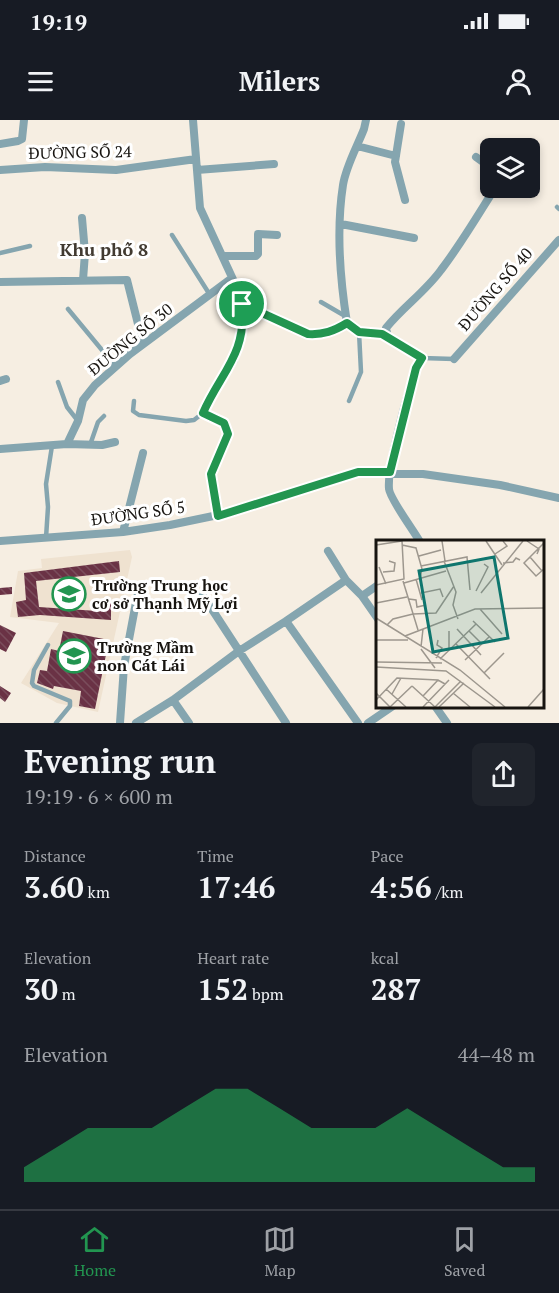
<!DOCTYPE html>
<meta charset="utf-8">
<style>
:root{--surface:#171b24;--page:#20242c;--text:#f1f3f6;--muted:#9ea1a6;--line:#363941;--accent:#229550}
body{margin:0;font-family:"PT Serif",serif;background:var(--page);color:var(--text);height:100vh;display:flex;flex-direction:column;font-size:22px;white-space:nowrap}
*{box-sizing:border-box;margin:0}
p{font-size:20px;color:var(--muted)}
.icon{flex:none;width:33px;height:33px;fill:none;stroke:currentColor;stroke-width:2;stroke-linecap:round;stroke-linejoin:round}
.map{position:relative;height:603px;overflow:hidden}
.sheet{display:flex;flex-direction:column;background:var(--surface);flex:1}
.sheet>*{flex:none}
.buttons{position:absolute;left:480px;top:18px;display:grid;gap:12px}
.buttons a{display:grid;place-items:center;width:60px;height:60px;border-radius:9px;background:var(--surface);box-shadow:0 3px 9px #0003;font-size:30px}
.pin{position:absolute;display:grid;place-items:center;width:51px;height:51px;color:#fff;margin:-26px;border:3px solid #fff;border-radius:50%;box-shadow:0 2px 6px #0007}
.round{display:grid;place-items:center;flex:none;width:63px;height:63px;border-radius:9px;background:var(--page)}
.head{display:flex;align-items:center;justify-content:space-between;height:102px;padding:0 24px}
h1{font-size:33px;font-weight:600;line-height:45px}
.metrics{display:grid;grid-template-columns:repeat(3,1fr);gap:9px;height:102px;padding:6px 24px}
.metrics div{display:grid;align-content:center}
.metrics b{font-size:30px;font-weight:600}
.metrics small{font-size:16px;font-weight:400}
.metrics p{font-size:16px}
.chart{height:168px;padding:12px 24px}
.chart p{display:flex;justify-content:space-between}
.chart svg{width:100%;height:108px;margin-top:6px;fill:var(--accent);opacity:.7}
.status{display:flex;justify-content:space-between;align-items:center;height:42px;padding:0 30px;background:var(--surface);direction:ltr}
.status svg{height:16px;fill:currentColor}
header{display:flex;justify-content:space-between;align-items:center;height:78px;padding:0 24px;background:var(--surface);font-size:27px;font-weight:600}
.menu{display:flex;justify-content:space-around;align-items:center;height:84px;border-top:2px solid var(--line);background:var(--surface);font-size:16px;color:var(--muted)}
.menu a{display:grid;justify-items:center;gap:3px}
.menu .current{color:var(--accent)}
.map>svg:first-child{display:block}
.built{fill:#efe2d0}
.building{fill:url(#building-back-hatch)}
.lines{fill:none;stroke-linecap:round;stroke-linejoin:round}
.service{stroke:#85a5af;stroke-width:4.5}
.minor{stroke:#85a5af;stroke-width:8}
.route-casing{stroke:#fff;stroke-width:12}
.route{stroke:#229550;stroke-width:8}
.labels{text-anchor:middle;stroke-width:6;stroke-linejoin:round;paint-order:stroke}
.street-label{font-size:16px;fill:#171410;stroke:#fff}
.poi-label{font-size:16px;font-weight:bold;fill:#171410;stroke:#fff;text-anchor:start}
.neighbourhood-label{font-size:18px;font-weight:bold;fill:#413a31;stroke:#fff}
.inset-road{fill:none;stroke:#9d978e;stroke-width:1.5}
.view{fill:#0f766e;fill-opacity:0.15;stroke:#0f766e;stroke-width:3}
.inset-edge{fill:none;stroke:#171410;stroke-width:3}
</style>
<div class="status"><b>19:19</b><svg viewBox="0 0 49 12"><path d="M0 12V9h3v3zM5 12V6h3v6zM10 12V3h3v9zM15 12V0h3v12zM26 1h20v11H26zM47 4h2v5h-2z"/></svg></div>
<header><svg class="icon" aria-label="menu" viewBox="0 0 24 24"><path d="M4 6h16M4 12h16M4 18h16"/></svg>Milers<svg class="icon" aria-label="person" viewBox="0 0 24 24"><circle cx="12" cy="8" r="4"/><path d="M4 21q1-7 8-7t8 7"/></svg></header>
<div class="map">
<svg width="559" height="603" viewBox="0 0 559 603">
<defs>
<pattern id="building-back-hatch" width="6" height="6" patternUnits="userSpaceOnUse" patternTransform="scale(1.5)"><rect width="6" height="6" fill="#6a3245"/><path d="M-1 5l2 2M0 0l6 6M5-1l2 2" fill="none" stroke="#7a4d5c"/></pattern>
</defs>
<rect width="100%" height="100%" fill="#f6eee2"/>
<path class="built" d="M130 430 132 437 98 592 57 583 21 563 59 503 10 497 18 451 42 448 41 439Z"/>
<path class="building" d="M119 441 120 452 36 461 39 487 97 491V482L111 483V500L40 495 18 497 16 482 26 480 24 453Z
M12 467V474L0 475V468Z
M0 505 16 513 6 532 0 529Z
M63 511 109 520 95 589 79 586 81 571 54 566 53 569 37 563 40 550 47 551 51 529 59 531Z
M0 566 11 573 5 582 0 578Z"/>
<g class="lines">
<path class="service" d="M557 87 559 89
M172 115 210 175
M0 133 30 126
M321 182 345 196
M68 189 116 247
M422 238 454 239
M58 262 67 287 78 301
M134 281 133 291 139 295 186 301 194 300 203 293
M349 281 361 252 359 212
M90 325 98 302 104 296
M46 418 48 387 46 364 52 326
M48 525 34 550 32 563 34 566 70 581V586L56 603"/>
<path class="minor" d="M193 0 200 88 237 168 242 184 243 198 234 240 203 293 224 303 228 314 211 354 218 395
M366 0 364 9C357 27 346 46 343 65 336 110 340 159 347 203L359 212 382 214 422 238C410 257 387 347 389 369 390 379 414 411 420 422
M401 4 395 42 405 80
M0 24 18 21 22 19 24 0
M357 26 396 36
M476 37 490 47
M0 50 45 47 116 50 196 39
M197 50 274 44
M82 98 85 133 83 160
M341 104 414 118
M223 136H256L258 134V114L277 115
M0 162 127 160 143 224
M242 184 308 214C323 215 334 211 347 203
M388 217 386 208C403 187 425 172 441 150 461 124 478 95 495 68
M454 239 559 120
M0 261 6 259
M67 324 102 325 115 322
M0 329 67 324 78 301 83 280 95 265 130 234 232 158
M123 412 143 333
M0 421 123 412 170 405 218 395 358 352 423 354 500 365 559 378
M328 431 346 460 362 476 378 499
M202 474 286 603
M362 476 378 465
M286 501 358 603
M173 580 189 603
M435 586 447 603
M120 603 124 546 137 477
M136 603 173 580 239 531 286 501 346 460
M368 603 393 586"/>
</g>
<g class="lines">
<defs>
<path id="route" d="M242 184 308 214C323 215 334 211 347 203L359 212 382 214 422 238 416 248 390 352H358L218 396 211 354 228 314 224 303 203 293C221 252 247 234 242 184Z"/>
</defs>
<use href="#route" class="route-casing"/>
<use href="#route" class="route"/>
</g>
<defs>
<symbol id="school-ring" viewBox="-11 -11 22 22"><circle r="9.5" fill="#fff" stroke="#229550" stroke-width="1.5"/><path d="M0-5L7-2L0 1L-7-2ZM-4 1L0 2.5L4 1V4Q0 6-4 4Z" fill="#229550"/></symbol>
</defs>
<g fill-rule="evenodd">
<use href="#school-ring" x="50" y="455" width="38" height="38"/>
<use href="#school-ring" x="55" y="517" width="38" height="38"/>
</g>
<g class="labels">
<g class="street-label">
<text transform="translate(80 32) rotate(-1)" y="6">ĐƯỜNG SỐ 24</text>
<text transform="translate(495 169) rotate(-49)" y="6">ĐƯỜNG SỐ 40</text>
<text transform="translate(130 219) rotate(-39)" y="6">ĐƯỜNG SỐ 30</text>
<text transform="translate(138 393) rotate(-8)" y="6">ĐƯỜNG SỐ 5</text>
</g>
<g class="poi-label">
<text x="92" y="471">Trường Trung học<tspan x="92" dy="18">cơ sở Thạnh Mỹ Lợi</tspan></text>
<text x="97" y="533">Trường Mầm<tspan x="97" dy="18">non Cát Lái</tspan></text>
</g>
<g class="neighbourhood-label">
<text x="104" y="136">Khu phố 8</text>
</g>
</g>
<g transform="translate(376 420)">
<rect width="168" height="168" fill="#f6eee2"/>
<path class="inset-road" d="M66 1 69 21M110 1 126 25M151 1 163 9 161 14M168 3 148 23 160 36 168 29M0 5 26 1M26 5 40 8 46 29 44 38M119 14 131 6 127 1M43 16 65 10M154 17 166 31M68 21 80 52 77 65 82 79M127 23 137 22 140 18 144 20M45 26 91 17 94 50M3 27 10 44M7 32 18 31 19 23 13 21M40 39 46 60M27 41 42 90M28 43 70 31M0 45 28 39 26 1M100 51 112 27 108 24M45 53 64 49 67 57M105 53 147 1M33 59 40 60 41 67 50 65M0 63 31 57M104 69 126 94M37 74 60 73 78 46M0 78 84 130 129 167M97 81 119 102M11 85 17 79 37 74M81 89 105 115M73 91V110M93 91 106 104M29 96 99 69 168 68M0 100H32M80 104 114 139M45 107 47 89M45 109 59 128M60 118 66 108 61 105 62 100M64 119 100 84M89 120 113 97M0 122 66 123M0 127 70 131 119 167M108 133 128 113M36 146 59 167M10 149 30 167M0 153 14 167M77 153 94 167M16 154 25 138M47 156 62 140M0 160 21 138 62 140 69 144M14 167 36 146M47 167 73 140M59 167 85 141M63 167 88 143M152 167 168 149"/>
<path class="view" d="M118 17 132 98 57 112 43 31Z"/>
<rect width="168" height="168" class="inset-edge"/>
</g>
</svg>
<div class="buttons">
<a><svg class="icon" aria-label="layers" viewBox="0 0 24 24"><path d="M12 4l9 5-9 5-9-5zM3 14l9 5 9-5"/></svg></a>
</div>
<div class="pin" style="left:242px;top:184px;background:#1e9e55"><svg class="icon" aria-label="arrive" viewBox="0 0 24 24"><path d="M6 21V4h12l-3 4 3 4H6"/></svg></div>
</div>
<section class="sheet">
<div class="head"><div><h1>Evening run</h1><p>19:19 · 6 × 600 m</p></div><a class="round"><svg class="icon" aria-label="share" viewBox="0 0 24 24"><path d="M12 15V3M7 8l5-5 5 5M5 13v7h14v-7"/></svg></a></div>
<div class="metrics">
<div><p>Distance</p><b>3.60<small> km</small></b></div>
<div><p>Time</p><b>17:46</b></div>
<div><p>Pace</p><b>4:56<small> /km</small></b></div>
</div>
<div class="metrics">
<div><p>Elevation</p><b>30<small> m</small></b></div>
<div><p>Heart rate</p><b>152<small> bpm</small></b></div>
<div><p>kcal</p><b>287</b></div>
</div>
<div class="chart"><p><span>Elevation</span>44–48 m</p>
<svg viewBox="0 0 160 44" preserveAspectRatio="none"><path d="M0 44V38L10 30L20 22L30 22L40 22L50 14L60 6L70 6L80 14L90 22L100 22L110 22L120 14L130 22L140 30L150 38L160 38V44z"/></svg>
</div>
</section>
<nav class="menu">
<a class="current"><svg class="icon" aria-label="home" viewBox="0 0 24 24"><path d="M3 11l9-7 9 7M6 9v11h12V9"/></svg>Home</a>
<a><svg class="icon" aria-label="map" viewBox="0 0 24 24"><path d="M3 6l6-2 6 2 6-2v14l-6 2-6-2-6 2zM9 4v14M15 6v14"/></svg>Map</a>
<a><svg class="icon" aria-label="saved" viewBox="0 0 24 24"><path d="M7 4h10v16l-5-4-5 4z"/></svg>Saved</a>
</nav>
